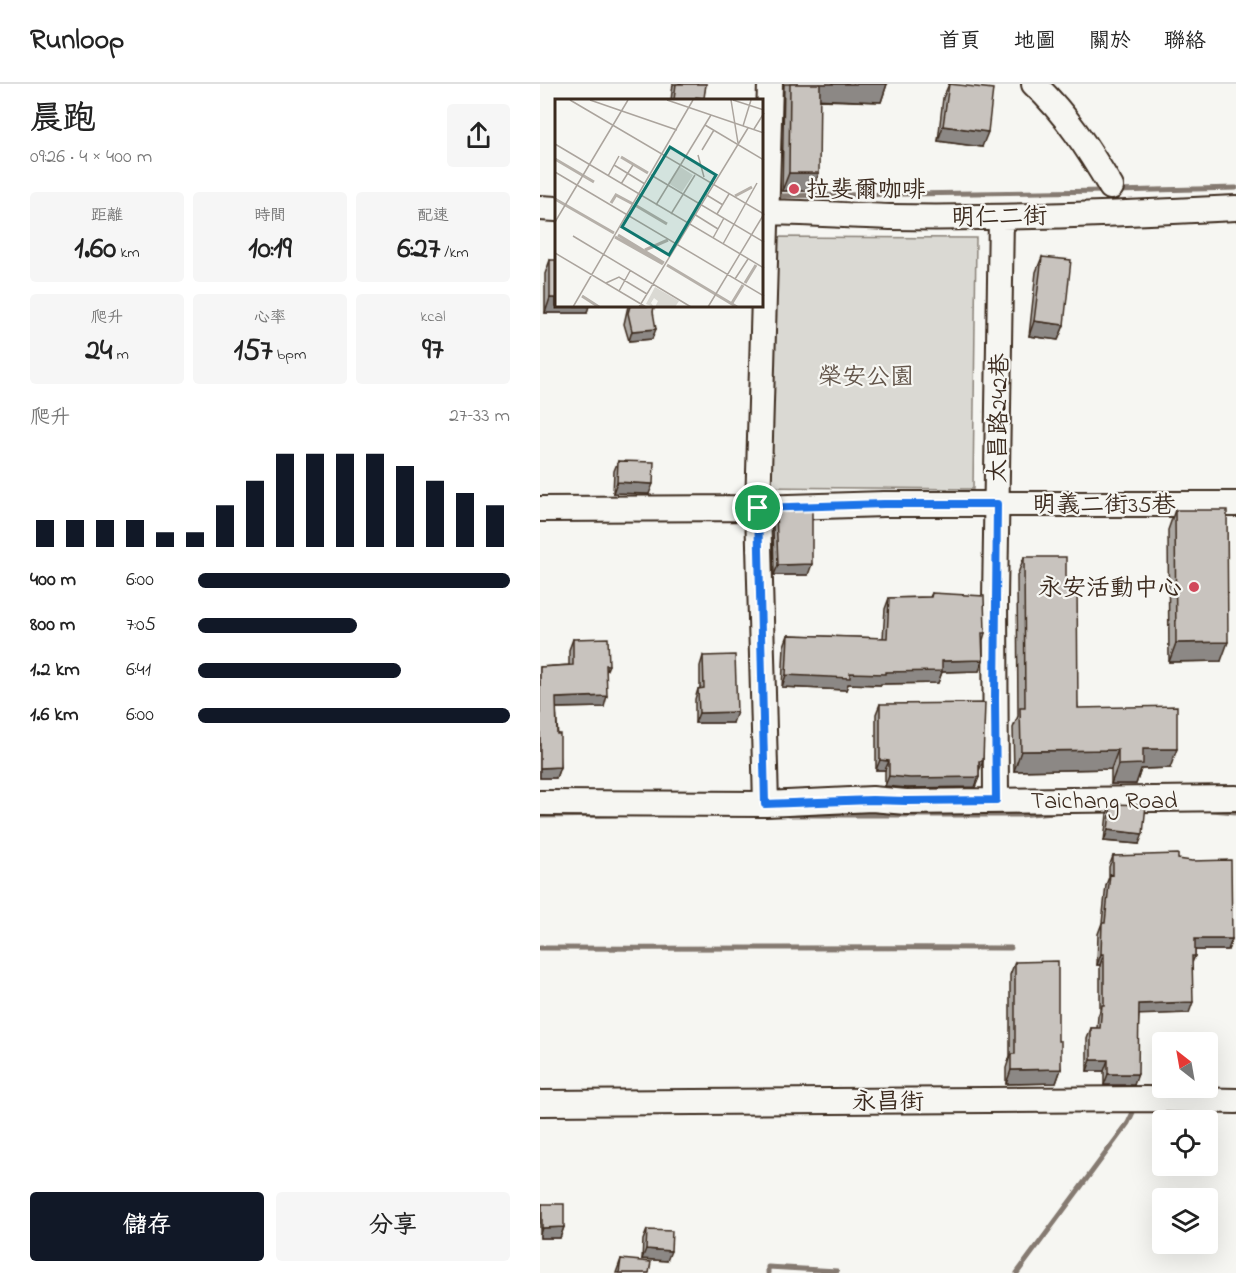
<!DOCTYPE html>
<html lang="zh-TW">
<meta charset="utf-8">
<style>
:root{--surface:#fff;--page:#f6f6f6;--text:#222;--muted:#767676;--line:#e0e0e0;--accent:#111827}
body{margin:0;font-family:"Indie Flower","LXGW WenKai TC",sans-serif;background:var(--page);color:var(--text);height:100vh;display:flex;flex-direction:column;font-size:22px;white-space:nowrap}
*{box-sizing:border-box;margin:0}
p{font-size:20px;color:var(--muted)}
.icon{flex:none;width:33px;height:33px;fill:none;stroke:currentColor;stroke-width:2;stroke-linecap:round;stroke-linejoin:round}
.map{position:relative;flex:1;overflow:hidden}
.drawer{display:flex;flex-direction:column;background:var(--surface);width:540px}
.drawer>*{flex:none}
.needle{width:39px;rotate:329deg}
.fabs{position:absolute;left:612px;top:948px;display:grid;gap:12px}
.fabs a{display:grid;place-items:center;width:66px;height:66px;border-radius:6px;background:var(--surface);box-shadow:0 6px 24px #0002;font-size:30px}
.pin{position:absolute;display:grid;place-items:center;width:51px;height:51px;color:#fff;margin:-26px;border:3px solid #fff;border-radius:50%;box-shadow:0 2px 6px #0007}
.round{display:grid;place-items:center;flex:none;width:63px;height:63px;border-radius:6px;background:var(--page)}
.overview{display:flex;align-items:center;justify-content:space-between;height:102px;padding:0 30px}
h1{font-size:33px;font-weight:700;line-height:45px}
.metrics{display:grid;grid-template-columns:repeat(3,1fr);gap:9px;height:102px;padding:6px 30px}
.metrics div{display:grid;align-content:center;border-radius:6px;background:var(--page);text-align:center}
.metrics b{font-size:30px;font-weight:700}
.metrics small{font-size:16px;font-weight:400}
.metrics p{font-size:16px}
.chart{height:168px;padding:12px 30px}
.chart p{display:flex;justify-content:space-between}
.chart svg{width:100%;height:108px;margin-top:6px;stroke:var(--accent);stroke-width:6}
.action{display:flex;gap:12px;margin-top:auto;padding:12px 30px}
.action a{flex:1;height:69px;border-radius:6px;background:var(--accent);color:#fff;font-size:24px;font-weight:700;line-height:69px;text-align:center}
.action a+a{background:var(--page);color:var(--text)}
ul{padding:0 30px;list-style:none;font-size:20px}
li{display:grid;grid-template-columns:96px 72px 1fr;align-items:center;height:45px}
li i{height:15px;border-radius:8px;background:var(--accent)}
header{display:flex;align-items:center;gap:36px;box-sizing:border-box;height:84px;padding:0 30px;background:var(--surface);border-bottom:2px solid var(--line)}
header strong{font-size:28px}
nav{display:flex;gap:33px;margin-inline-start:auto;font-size:21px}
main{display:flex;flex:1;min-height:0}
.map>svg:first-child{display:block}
.green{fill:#dad9d3;stroke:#8a8278;stroke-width:1.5}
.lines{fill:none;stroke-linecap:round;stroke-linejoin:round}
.stream{stroke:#857a71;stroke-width:5}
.minor-casing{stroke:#3b2a1e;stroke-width:28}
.minor{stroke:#f6f6f2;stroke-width:24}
.wall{fill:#aca8a3;stroke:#3b2a1e;stroke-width:1.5}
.shaded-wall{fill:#8c8885;stroke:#3b2a1e;stroke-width:1.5}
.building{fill:#c8c3be;stroke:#3b2a1e;stroke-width:1.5}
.route-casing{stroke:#fff;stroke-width:12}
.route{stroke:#1a73e8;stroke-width:8}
.poi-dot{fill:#d1495b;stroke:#f6f6f2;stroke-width:2}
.labels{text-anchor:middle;stroke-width:4.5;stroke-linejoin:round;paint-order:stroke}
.poi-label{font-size:24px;fill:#3b2a1e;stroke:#f6f6f2;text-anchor:start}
.street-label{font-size:24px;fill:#3b2a1e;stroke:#f6f6f2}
.park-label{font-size:24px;fill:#63564b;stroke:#f6f6f2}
.inset-river{fill:none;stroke:#b6b0a9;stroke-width:3}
.inset-road{fill:none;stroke:#aba49d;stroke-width:1.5}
.view{fill:#0f766e;fill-opacity:0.15;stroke:#0f766e;stroke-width:3}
.inset-edge{fill:none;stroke:#3b2a1e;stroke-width:3}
</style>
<header>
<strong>Runloop</strong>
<nav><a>首頁</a><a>地圖</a><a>關於</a><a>聯絡</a></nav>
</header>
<main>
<section class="drawer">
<div class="overview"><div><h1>晨跑</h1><p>09:26 · 4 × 400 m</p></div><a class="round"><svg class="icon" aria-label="share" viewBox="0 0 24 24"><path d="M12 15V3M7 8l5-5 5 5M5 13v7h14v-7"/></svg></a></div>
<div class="metrics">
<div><p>距離</p><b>1.60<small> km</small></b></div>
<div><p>時間</p><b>10:19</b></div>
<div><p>配速</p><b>6:27<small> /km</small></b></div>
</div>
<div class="metrics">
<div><p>爬升</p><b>24<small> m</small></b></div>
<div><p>心率</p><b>157<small> bpm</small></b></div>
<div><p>kcal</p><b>97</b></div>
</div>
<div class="chart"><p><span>爬升</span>27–33 m</p>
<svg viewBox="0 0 160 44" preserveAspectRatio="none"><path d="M5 44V33M15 44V33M25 44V33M35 44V33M45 44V38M55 44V38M65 44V27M75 44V17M85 44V6M95 44V6M105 44V6M115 44V6M125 44V11M135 44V17M145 44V22M155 44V27"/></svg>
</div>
<ul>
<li><b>400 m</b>6:00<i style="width:100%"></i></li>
<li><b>800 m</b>7:05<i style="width:51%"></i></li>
<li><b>1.2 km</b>6:41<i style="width:65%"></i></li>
<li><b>1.6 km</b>6:00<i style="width:100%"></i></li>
</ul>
<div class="action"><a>儲存</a><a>分享</a></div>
</section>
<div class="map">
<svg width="696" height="1189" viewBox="0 0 696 1189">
<rect width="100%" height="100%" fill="#f6f6f2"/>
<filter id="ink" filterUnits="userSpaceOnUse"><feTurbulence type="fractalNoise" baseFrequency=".0167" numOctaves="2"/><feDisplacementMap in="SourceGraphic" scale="12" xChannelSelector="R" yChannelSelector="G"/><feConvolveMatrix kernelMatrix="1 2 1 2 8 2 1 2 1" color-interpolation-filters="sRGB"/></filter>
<g filter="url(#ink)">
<path class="green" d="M222 153 436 154 433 405 215 403Z"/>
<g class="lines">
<path class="stream" d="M575 107 696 104
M233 112 565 107
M671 726 696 728
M248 731H479L514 728
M0 732 76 731
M0 864C157 865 314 863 471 864
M621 987 622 985
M228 1189V1183L297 1187
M477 1189 588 1039 596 1022"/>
<defs>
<path id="minor" d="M494 0C526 30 549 66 571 103
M0 124 16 125
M222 128C265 128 307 132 350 133 465 135 581 130 696 124
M0 425 218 424 344 420H696
M456 716 455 515 461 133
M0 719 226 720 332 715 366 718 696 714
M226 720 218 424 230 0
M0 1019 606 1015 696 1017"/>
</defs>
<use href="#minor" class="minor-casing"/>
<use href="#minor" class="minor"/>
</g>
<path class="wall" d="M133 0H166L163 16H131Z
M244 0H347L341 18 279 16 272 107H242Z
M409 0 442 63 398 57 403 14Z
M502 173 524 241 518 256 489 252 496 188Z
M10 176 47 229H5V190Z
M88 222H114L113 228 112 255 89 257 84 240Z
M78 377 109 410 73 409 74 387Z
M635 426 681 577 629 578 628 446Z
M236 428 268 491H234L233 438Z
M484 473 526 498 538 624 630 684 601 685 596 700H571V685L474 687 473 644 478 632 477 492Z
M392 509 445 549 443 556V576L439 587 402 588 398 599 341 600V601L308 600 306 606 242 603 244 562 248 551 343 554 345 525 349 514 390 513Z
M33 555 69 581 66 588 64 623 16 624 20 683 16 694H0V583L29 581V566Z
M163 572 193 639H155V615L158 605 160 604V582Z
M340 620 439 687V693L435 703 367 704 345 702V686H336V630Z
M571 720 599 760 564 757 567 730Z
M573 772 638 775 692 855 688 866H655V872L652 879 649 929 599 930 594 1001H564V987H547V955L551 944H557L558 932 560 927V881H557L558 850 562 839 566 801 569 793V783Z
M475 878 518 957 521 985 516 999 466 1000V984L470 972V891Z
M2 1120 24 1143 20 1154H0V1125Z
M107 1146 127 1177 102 1175 103 1156Z
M81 1175 109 1189H76Z"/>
<path class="shaded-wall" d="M279 0H347L341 18 273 15Z
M156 13 164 14 163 16H155Z
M403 42 448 48 442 63 398 57Z
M249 89H279L272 107H242Z
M10 214H16V222H49L47 229H5Z
M494 237 524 241 518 256 489 252Z
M116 245 112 255 89 257 92 247Z
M77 398 113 400 109 410 73 409Z
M272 480 268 491H234L238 481Z
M688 558 681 577 629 578 636 559Z
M443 576 439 587 402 588 398 599 341 600V601L308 600 306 606 242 603 246 591 310 589 345 588 402 577Z
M67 612 64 623 12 624 16 614Z
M197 628 193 639H155L159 629Z
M603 665H637L630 684 601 685 596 700H571L578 681Z
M578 666 571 685 474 687 481 667Z
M340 676 349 677 345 686H336Z
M439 677H443L439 687Z
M20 683 16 694H0V684Z
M349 692 439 693 435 703 367 704 345 702Z
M568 746 603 750 599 760 564 757Z
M655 855H692L688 866H651Z
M561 870H564L560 881H557Z
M653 918 649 929 595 931 599 920Z
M551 976H568L564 987H547Z
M521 985 516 999 466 1000 471 986Z
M568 990H598L594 1001H564Z
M24 1143 20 1154H0V1150L2 1144Z
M106 1165 131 1167 127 1177 102 1175Z"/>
<path class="building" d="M136 0H166L164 14 156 13V16H134Z
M250 0H280L279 89H249Z
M409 0 453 5 448 48 403 42Z
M502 173 531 176 524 241 494 237Z
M10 176H16V214H10Z
M90 222H114L113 228 116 245 92 247 88 229Z
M78 377 114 378 113 400 77 398Z
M272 426V480L238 481 236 428Z
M635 426H687L688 558 636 559Z
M484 473H526V498H537L538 624 637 622V665H603V680L578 681V666L481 667 480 624H485Z
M392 509 444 512 445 549H442L443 576 402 577V587L345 588V590L310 589V594L246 591 248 551 347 554 349 514 391 513Z
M68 554 69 581H66L67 612 16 614 17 650H20V683L0 684V583L33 581V555Z
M195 571 197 628 159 629 158 605 164 604 163 572Z
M445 619 443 677H439V693L370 694 349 692V677L340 676V620Z
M571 720 606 721 603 750 568 746Z
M638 770V775L652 777 691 776 692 855H655V872H652L653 918 599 920 598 990H568V976H551V944H560L562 921H564V870H561L562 839H565L570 790 573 791V772Z
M518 877V957H521V985L471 986V970H475V878Z
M2 1120H24V1143L2 1144Z
M107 1146 132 1147 131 1167 106 1165Z
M81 1175 111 1178 109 1189H79Z"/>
</g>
<g class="lines" filter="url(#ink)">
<defs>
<path id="route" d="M344 420H457L455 614 456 716 366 717 332 716 225 720 218 424Z"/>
</defs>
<use href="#route" class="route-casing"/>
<use href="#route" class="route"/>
</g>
<g class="poi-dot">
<circle cx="254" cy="105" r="6"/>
<circle cx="654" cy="503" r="6"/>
</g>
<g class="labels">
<g class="poi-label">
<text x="266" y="113">拉斐爾咖啡</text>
<text x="642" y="511" text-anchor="end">永安活動中心</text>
</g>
<g class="street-label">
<text transform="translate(459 132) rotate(-1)" y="8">明仁二街</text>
<text transform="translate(458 334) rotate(-89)" y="8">太昌路242巷</text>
<text x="564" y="428">明義二街35巷</text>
<text x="564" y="724">Taichang Road</text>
<text x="348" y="1025">永昌街</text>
</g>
<g class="park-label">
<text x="326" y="300">榮安公園</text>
</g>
</g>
<g transform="translate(15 15)">
<rect width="208" height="208" fill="#f6f6f2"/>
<path d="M124 67 138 76 127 93 113 84ZM100 188 124 202 120 208H100L103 202 99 199 96 204 99 208 91 205Z" fill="#dad9d3"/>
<path class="inset-river" d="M66 58 93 74M0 60 39 83M180 97 197 88M0 100 59 134M56 104 61 96 78 105M80 106 112 125M63 136 109 164M60 138 108 165M90 151 113 141M112 166 182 208M190 184 201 166M27 197 44 208M177 204 188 186"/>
<path class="inset-road" d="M15 1 209 115M35 1 122 31M112 1 209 34M176 1 183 44M178 1 209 11M150 26 209 61M188 27 196 1M199 30 209 14M0 45 209 169M147 51 159 31M143 56 149 78M59 66 90 85M0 73 209 197M96 76 209 143M53 77 64 57M66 85 78 66M150 95 168 106M101 106 156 16M116 115 140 76M139 115 163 130M162 115 174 95M0 123 73 1M18 137 136 208M158 139 169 119M168 145 202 84M0 154 91 208M180 180 193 160M51 184 64 178 92 195M64 192 75 172M18 208 138 1M84 208 193 29M153 208 209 115"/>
<path class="view" d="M115 48 161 76 114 156 67 128Z"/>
<rect width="208" height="208" class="inset-edge"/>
</g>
</svg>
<div class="fabs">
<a><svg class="needle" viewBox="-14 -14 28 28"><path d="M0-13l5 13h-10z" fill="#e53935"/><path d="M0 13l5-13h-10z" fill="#767676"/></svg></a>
<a><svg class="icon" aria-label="locate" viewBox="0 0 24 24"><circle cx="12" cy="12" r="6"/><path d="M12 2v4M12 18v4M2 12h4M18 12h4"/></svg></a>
<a><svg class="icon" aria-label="layers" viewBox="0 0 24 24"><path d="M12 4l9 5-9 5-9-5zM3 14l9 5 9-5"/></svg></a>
</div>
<div class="pin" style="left:218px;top:424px;background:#1e9e55"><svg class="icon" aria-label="arrive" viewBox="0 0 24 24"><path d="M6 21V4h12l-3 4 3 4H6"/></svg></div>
</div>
</main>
